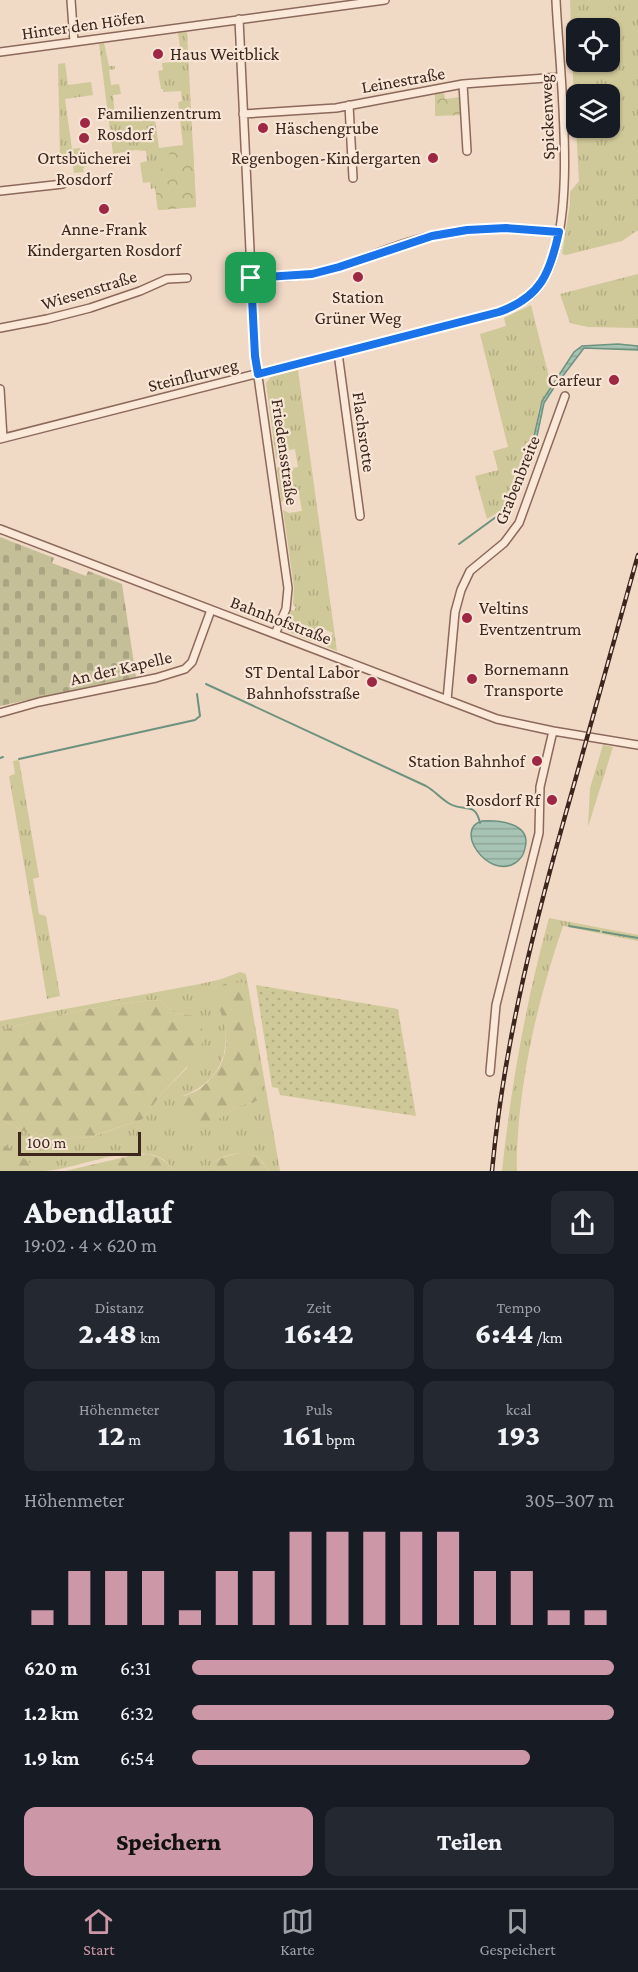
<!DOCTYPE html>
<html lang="de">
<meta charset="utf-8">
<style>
:root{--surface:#171b24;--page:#242831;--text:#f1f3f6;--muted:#9ea1a6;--line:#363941;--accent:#cc97a6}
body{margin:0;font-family:"Crimson Pro",serif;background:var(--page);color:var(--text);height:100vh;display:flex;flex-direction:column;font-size:22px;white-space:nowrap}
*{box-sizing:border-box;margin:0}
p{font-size:20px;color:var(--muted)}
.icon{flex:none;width:33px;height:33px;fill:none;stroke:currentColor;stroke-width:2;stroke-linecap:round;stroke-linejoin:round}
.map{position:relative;height:1171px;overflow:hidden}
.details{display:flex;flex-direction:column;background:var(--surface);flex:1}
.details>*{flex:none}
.controls{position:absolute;left:566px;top:18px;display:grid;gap:12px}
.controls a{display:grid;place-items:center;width:54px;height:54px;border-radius:12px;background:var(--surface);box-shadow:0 2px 4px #0004;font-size:30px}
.scale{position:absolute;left:18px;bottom:15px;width:123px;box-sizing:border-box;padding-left:6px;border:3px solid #3c261e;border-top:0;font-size:16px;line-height:21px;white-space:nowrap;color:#3c261e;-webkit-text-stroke:4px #f7e5d5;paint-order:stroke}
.pin{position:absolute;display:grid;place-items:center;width:51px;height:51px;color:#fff;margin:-26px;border-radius:12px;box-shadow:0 3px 9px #0006}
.round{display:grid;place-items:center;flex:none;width:63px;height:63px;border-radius:12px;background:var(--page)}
.head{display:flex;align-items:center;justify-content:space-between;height:102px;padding:0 24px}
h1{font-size:33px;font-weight:800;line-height:45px}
.figures{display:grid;grid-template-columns:repeat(3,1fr);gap:9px;height:102px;padding:6px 24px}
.figures div{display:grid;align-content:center;border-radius:12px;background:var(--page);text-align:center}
.figures b{font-size:30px;font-weight:800}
.figures small{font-size:16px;font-weight:400}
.figures p{font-size:16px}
.chart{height:168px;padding:12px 24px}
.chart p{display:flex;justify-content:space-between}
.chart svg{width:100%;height:108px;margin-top:6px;stroke:var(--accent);stroke-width:6}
.primary-button{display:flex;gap:12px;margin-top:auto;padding:12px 24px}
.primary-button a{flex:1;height:69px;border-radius:12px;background:var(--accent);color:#111;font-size:24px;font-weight:800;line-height:69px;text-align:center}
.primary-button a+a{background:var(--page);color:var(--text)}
ul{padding:0 24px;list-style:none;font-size:20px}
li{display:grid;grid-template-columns:96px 72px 1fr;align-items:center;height:45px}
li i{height:15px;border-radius:8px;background:var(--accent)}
.tab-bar{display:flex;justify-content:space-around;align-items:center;height:84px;border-top:2px solid var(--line);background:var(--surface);font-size:16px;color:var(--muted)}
.tab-bar a{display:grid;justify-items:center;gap:3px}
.tab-bar .active{color:var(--accent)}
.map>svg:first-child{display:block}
.grass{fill:url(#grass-tufts);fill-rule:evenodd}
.forest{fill:url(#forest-firs)}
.cemetery{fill:url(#cemetery-stones)}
.park{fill:url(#park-crowns)}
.garden{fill:url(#garden-dots)}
.water{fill:url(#water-rules);stroke:#6d9380;stroke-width:1.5}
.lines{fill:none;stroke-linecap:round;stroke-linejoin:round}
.stream{stroke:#6d9380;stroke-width:2}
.minor-casing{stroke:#8c695a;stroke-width:10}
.minor{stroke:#fae8d9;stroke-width:7}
.rail-casing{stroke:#3c261e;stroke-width:4.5}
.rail{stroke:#f7e5d5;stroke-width:2;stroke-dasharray:7;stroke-linecap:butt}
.route-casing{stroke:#fff;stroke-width:12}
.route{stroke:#1a73e8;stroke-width:8}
.poi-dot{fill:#9e2744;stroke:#f7e5d5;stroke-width:2}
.labels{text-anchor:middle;stroke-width:4.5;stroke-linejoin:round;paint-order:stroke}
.street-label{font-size:18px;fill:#3c261e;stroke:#f7e5d5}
.poi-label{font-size:18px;fill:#3c261e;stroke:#f7e5d5;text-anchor:start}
</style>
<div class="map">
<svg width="638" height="1171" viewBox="0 0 638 1171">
<defs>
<pattern id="grass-tufts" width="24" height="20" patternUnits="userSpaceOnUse" patternTransform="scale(1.5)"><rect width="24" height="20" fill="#cfc898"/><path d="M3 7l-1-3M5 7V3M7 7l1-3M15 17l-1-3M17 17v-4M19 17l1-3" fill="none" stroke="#b3ac83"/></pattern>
<pattern id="forest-firs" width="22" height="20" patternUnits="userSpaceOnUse" patternTransform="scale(1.5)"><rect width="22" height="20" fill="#cfc898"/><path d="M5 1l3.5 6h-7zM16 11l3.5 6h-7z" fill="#b3ac83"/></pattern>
<pattern id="cemetery-stones" width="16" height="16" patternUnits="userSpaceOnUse" patternTransform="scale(1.5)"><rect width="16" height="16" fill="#c4bf97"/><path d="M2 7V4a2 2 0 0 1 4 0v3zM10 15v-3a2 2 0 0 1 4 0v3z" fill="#a9a482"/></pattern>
<pattern id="park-crowns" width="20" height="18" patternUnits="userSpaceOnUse" patternTransform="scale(1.5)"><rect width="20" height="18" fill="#cfc898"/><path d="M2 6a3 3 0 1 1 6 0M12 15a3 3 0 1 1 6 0" fill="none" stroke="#b3ac83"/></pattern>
<pattern id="garden-dots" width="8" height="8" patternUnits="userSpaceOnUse" patternTransform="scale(1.5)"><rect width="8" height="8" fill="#cfc898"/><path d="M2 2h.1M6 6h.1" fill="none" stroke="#b3ac83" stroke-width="1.8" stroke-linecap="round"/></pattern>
<pattern id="water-rules" width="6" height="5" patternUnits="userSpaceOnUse" patternTransform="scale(1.5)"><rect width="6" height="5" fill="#a7c3b4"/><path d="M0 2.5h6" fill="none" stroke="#91a79a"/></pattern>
</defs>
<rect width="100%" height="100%" fill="#f0d9c5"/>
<path class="grass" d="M570 0H638V230L622 241 566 255 562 254 570 204V192L579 181 576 128H609V94H576V104H574ZM576 28H609V62H576Z
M187 32 196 207 158 210 155 188 151 189 150 182 143 183 140 163 147 161 146 151 135 150 113 154 99 44 104 43 109 66H115V69L109 70 111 85 119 84 121 94 113 95 115 117 154 112 159 148 183 145 178 102 182 101 181 91 163 92V89H161L158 71 163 70 162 63 182 61 178 33Z
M65 63 68 85 91 82 93 95 65 99 72 149 80 148 82 156 101 154 102 158 83 168 84 172 74 173 72 157 60 158 58 64Z
M638 274V328L588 327 570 323 560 294Z
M531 305 551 385 539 408 531 452 527 464 505 508 487 519 475 476 498 470 493 451 508 447 480 334 506 326 504 318Z
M298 370 337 651 327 647 333 633 317 626 311 641 289 632 286 627 291 610 294 611 296 607 293 605 294 587 283 510 289 513 302 511 299 493 287 495 281 502 277 467 285 469 298 467 295 449 283 451 276 459 266 383 271 377Z
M603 745 613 747 588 827 590 788Z
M19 760 39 877 33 879 39 914 46 916 60 996 47 999 9 776 15 774 13 761Z
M549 918 638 935V941L563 926C541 991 526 1051 519 1120 518 1137 516 1154 517 1171H502C511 1086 526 1001 549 918Z
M240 972 246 974 280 1171H269C266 1167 263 1162 260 1159 246 1147 214 1155 207 1171H174C152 1131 78 1171 42 1171 29 1168 11 1150 0 1142V1119L27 1133 60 1139 92 1137 143 1119 162 1093 187 1068 197 1016 175 1013 160 1001 152 1000C99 1006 51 1015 0 1031V1021L200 984 222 979ZM223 1016 253 1103 239 1105 218 1119 183 1096C219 1082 232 1053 223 1016Z"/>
<path class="forest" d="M245 982 258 1063 261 1097 253 1103 239 1105 218 1119 194 1124 181 1123C177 1119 176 1117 176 1111 175 1094 191 1096 201 1088 208 1082 216 1073 220 1066 233 1041 223 1016 213 993L224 984Z
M152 1000 160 1001 175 1013 197 1016 201 1019 203 1038 199 1054 162 1093 143 1119 91 1137 60 1139 27 1133 0 1119V1031C51 1015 99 1006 152 1000Z
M0 1142 42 1171H0Z
M245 1152 259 1158 269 1171H207C213 1157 231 1155 245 1152Z
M148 1154C159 1157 168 1161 174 1171H65L134 1155Z"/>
<path class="cemetery" d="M0 537 54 558 52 563 86 576 88 571 122 584 136 677 0 706Z"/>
<path class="park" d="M444 93 445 99 461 97V115L435 116V94Z
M193 146 196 207 158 210C156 197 154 183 160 171 165 162 171 160 169 148Z"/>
<path class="garden" d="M256 985 398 1009 416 1116 280 1095 278 1088 272 1087Z"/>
<path class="water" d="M618 344 638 346V350L584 348 553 389 544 403 531 464 507 509 495 518 505 508 529 458 542 401 574 352 582 346Z
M482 821C499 820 532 823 525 848 524 854 520 860 515 863 488 880 453 829 482 821Z"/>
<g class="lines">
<path class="stream" d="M459 544 496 517
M206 684 426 786C435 791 441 799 450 804 464 812 475 801 480 823
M0 758 3 757
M19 759 195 720 200 716 197 694
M569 926 599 931
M603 932 638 938"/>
<defs>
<path id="minor" d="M71 0 74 42
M239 19 255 355 288 588 286 609 275 634
M0 52 385 0
M463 84 467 151
M349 105 353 178
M243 114 336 108 463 84 560 77
M0 191 63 184
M251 278C276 277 301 277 325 271 362 261 397 243 435 235 477 227 517 227 559 232
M0 328 47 319 90 308 140 291 167 279 187 278
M338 353 360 516
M0 389 3 438
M0 439 499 312C515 306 530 299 540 285 581 229 559 70 556 0
M0 529 497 719 553 731 638 745
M447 700 455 612 461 590 470 571 504 543 519 523 565 396
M0 713 39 702 156 678 185 669 192 662 211 610
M490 1072 496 1005 539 833 540 787 553 731"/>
</defs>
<use href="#minor" class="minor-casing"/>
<use href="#minor" class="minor"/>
<defs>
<path id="rail" d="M492 1171C504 1040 537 914 573 788 595 710 616 633 638 555"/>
</defs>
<use href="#rail" class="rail-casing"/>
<use href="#rail" class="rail"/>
</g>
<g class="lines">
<defs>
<path id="route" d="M506 228 559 232C550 273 541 297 499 312L258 374 255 356 251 278 312 274 339 267 432 236 467 230Z"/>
</defs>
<use href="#route" class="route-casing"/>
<use href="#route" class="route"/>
</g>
<g class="poi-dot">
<circle cx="158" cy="54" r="6"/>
<circle cx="85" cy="123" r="6"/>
<circle cx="263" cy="128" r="6"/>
<circle cx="84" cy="138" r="6"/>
<circle cx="433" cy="158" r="6"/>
<circle cx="104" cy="209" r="6"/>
<circle cx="358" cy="277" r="6"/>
<circle cx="614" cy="380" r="6"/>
<circle cx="467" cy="618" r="6"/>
<circle cx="472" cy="679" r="6"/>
<circle cx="372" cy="682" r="6"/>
<circle cx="537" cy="761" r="6"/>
<circle cx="552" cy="800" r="6"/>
</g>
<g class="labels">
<g class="street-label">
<text transform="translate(83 25) rotate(-8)" y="6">Hinter den Höfen</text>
<text transform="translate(403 80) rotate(-10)" y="6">Leinestraße</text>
<text transform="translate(547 117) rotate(-92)" y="6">Spickenweg</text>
<text transform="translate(89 290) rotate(-17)" y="6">Wiesenstraße</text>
<text transform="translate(193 375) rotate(-14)" y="6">Steinflurweg</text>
<text transform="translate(364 432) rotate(82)" y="6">Flachsrotte</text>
<text transform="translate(285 452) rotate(82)" y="6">Friedensstraße</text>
<text transform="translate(517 480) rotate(-68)" y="6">Grabenbreite</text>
<text transform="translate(281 620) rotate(21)" y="6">Bahnhofstraße</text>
<text transform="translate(121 668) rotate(-13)" y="6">An der Kapelle</text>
</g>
<g class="poi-label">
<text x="170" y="60">Haus Weitblick</text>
<text x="97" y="119">Familienzentrum<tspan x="97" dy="21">Rosdorf</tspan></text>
<text x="275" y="134">Häschengrube</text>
<text x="84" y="164" text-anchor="middle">Ortsbücherei<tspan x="84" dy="21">Rosdorf</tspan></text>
<text x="421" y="164" text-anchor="end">Regenbogen-Kindergarten</text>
<text x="104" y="235" text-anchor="middle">Anne-Frank<tspan x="104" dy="21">Kindergarten Rosdorf</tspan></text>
<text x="358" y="303" text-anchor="middle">Station<tspan x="358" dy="21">Grüner Weg</tspan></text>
<text x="602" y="386" text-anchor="end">Carfeur</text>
<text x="479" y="614">Veltins<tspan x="479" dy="21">Eventzentrum</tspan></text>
<text x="484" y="675">Bornemann<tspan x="484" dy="21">Transporte</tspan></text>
<text x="360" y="678" text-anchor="end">ST Dental Labor<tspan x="360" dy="21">Bahnhofsstraße</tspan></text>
<text x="525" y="767" text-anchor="end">Station Bahnhof</text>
<text x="540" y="806" text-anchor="end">Rosdorf Rf</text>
</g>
</g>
</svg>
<div class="controls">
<a><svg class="icon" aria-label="locate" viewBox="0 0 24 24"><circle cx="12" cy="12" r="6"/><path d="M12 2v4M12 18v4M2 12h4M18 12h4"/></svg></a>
<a><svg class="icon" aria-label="layers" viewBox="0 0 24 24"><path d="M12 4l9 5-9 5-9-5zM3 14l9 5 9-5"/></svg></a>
</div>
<div class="scale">100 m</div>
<div class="pin" style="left:251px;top:278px;background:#1e9e55"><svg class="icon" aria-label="arrive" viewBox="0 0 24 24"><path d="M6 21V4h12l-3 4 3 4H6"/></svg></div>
</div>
<section class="details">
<div class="head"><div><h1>Abendlauf</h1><p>19:02 · 4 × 620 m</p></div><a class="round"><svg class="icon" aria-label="share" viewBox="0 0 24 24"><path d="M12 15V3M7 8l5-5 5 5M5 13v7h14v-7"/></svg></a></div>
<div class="figures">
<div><p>Distanz</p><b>2.48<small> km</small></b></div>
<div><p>Zeit</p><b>16:42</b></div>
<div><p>Tempo</p><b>6:44<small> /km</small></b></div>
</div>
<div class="figures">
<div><p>Höhenmeter</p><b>12<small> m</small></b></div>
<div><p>Puls</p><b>161<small> bpm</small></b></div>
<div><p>kcal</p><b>193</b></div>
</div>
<div class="chart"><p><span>Höhenmeter</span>305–307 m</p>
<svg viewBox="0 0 160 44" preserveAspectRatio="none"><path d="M5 44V38M15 44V22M25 44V22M35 44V22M45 44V38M55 44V22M65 44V22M75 44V6M85 44V6M95 44V6M105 44V6M115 44V6M125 44V22M135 44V22M145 44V38M155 44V38"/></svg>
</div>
<ul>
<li><b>620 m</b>6:31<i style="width:100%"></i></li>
<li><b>1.2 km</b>6:32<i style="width:100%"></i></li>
<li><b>1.9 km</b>6:54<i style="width:80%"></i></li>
</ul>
<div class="primary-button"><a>Speichern</a><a>Teilen</a></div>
</section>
<nav class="tab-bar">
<a class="active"><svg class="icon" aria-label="home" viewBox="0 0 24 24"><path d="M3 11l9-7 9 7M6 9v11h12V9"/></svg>Start</a>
<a><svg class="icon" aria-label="map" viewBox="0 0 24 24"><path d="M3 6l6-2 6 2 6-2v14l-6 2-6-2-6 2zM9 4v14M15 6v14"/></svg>Karte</a>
<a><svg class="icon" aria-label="saved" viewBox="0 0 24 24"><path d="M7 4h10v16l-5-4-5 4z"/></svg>Gespeichert</a>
</nav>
